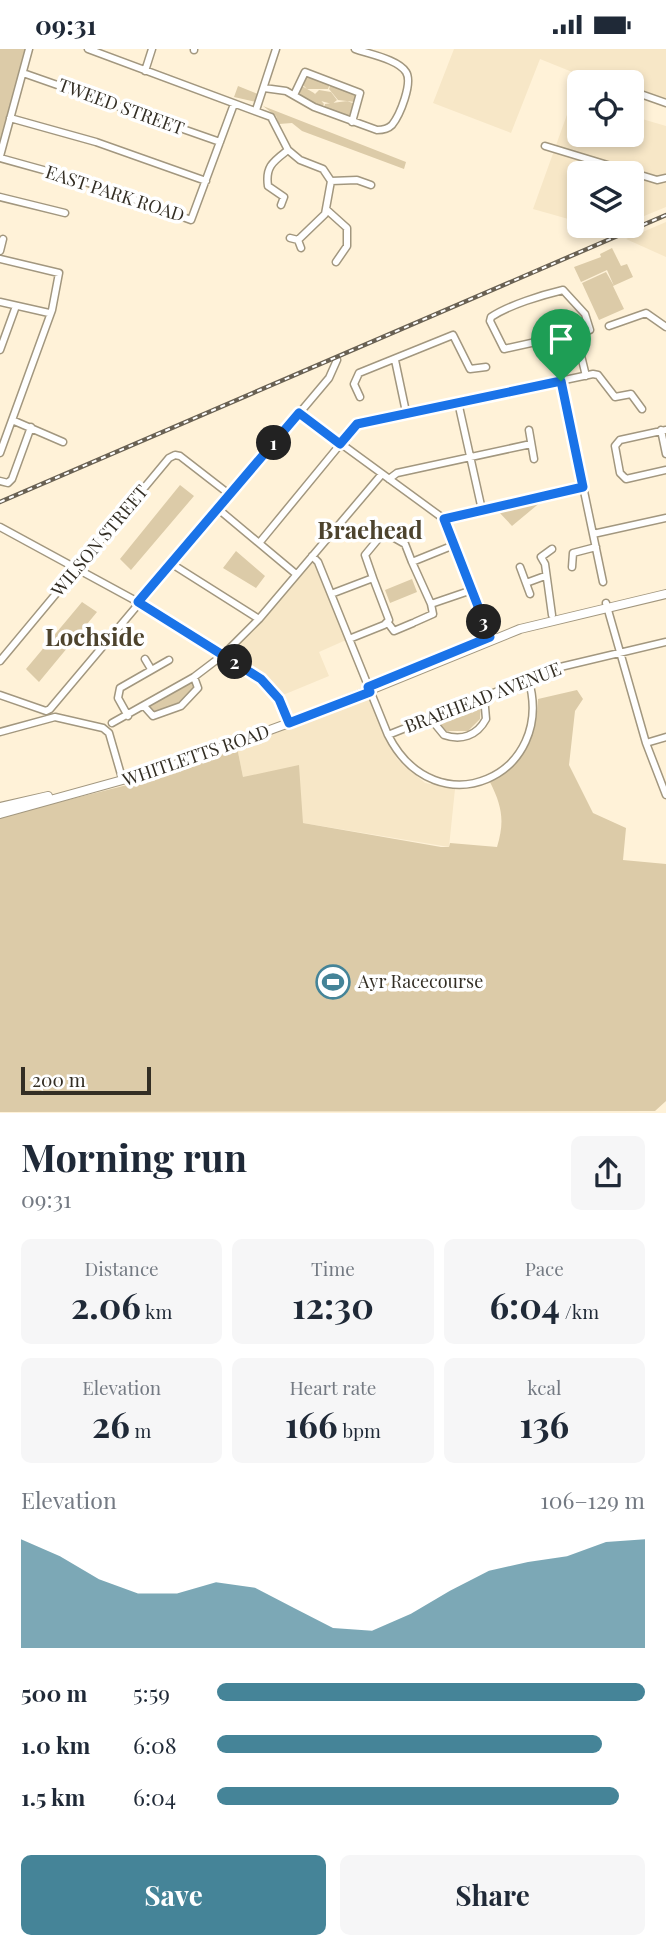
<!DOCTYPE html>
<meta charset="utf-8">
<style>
:root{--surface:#fff;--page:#f6f6f7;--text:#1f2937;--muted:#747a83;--accent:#458498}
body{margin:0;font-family:"Playfair Display",serif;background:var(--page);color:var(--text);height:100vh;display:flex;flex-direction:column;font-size:26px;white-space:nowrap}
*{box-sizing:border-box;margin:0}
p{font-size:23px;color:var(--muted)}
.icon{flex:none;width:38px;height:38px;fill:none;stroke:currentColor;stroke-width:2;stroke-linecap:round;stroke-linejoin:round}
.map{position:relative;height:1064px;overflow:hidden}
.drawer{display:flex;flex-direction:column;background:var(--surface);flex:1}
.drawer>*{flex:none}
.tools{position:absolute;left:567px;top:21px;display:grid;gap:14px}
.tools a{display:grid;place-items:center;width:77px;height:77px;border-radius:10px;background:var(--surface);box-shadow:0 4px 10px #0003;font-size:35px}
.scale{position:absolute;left:21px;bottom:18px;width:130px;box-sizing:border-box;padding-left:7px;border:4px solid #332e24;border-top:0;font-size:19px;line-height:24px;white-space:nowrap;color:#332e24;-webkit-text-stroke:5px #fff;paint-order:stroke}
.pin{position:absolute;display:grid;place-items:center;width:60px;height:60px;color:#fff;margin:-72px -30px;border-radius:50% 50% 50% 0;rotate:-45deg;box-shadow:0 0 7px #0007}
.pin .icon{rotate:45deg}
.km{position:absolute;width:35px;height:35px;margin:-18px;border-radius:50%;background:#222;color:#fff;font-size:19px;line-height:35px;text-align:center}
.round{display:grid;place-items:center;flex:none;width:74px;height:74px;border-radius:10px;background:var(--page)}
.head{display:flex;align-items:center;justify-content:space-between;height:119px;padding:0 21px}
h1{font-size:38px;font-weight:700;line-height:52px}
.stats{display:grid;grid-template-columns:repeat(3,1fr);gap:10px;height:119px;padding:7px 21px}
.stats div{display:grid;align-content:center;border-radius:10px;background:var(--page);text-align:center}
.stats b{font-size:35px;font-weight:700}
.stats small{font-size:19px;font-weight:400}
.stats p{font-size:19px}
.chart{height:196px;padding:14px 21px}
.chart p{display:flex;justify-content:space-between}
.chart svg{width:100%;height:126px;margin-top:7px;fill:var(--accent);opacity:.7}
.primary-button{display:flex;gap:14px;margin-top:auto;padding:14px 21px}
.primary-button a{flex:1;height:80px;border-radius:10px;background:var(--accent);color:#fff;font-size:28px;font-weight:700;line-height:80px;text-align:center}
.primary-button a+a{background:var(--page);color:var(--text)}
ul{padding:0 21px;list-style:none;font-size:23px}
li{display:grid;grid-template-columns:112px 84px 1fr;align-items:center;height:52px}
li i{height:18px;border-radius:9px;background:var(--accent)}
.status{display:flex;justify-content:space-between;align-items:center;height:49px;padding:0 35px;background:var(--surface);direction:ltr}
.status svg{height:19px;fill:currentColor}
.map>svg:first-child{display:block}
.built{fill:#f7e7c7}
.green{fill:#dccba8}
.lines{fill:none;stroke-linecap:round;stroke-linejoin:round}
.minor-casing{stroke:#a2977f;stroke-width:9}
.major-casing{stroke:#a2977f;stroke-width:10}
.minor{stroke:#fff;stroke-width:6}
.major{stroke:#fff;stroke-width:8}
.rail-casing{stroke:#696153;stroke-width:4.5}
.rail{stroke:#fff;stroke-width:2;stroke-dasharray:5;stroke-linecap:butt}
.route-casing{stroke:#fff;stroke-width:14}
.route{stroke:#1a73e8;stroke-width:9}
.labels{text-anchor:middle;stroke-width:7;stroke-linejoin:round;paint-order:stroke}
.street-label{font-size:18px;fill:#332e24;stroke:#fff}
.poi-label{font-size:18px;fill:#332e24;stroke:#fff;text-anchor:start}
.district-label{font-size:24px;font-weight:bold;fill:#4d432d;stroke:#fff}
</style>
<div class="status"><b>09:31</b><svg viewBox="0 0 49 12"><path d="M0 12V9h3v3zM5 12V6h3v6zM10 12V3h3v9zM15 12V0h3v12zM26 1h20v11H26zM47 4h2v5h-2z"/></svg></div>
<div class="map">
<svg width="666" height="1064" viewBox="0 0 666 1064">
<rect width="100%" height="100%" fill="#fff2d8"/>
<path class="built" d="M454 0H666V51L632 38V33H619L602 27 597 33 540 10 511 84 433 54Z
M573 49 579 50V86H632V67L666 77V158L632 172V124H579V173L533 160Z
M666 173V208L626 190Z
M310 514 315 515 346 591 319 603 329 627 283 646 274 634 234 606 232 601Z
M370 650 397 710 425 734 455 740 449 798 303 774 243 728 237 698Z"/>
<path class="green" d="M0 0H26L0 97Z
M305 26 330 35 328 40H307L302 35Z
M331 35 358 46 355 53 338 51 329 40Z
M238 37 260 46 256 53 234 48Z
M302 37 314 44 324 55 322 58 298 46Z
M319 41 331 43 337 51 332 55 321 52 315 45Z
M347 52 355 55 349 67 324 59 325 55Z
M263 57 406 113 404 120 302 82 292 74 279 75 276 67Z
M612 199 621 217 627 215 633 228 613 237 624 260 599 271 582 234 606 223 614 237 607 221 581 233 574 218 601 208 600 205Z
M180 436 194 447 131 521 120 510Z
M542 452 512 477 498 462Z
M236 502 265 527 256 539 223 519Z
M412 530 417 543 390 554 385 541Z
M82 553 97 563 39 633 26 620Z
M191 633 196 638 178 654 154 664 148 658Z
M577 641 583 650 575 662 569 716 593 764 626 779 623 811 666 815V1052L655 1062 0 1063V768L131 735 237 698 243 728 299 716 303 774 441 798H449L450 794 497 798C505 772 502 757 490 733 523 715 537 687 538 650Z
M481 653 480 670 468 682H446L439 674V670Z"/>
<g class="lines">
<defs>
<path id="minor" d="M88 0 271 68 288 101 300 111 323 120 331 132 325 165 298 191
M194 1V0
M145 22 152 0
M23 24 220 93
M606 32 610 33
M264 39 286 42 314 58 377 81C382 81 388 80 392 76 400 66 413 34 406 23 398 10 368 5 355 0
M632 42 666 54
M294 46 305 23 360 44 352 73
M256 61 276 0
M10 69 96 93 206 132
M545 97 657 131 666 129
M0 107 29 0
M0 109 83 132 191 171 234 55
M331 132 357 131 371 136
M0 148 65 164
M281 156 284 148 268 137C265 117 274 112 288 101
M327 161 347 179V197L336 213
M290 189 298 191 301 199
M0 202 3 190
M0 210 59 224 52 261 0 404
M563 241 585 265 590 281 504 300 490 272 491 268C509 256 542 246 563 241Z
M0 253 49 264
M609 277 646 264 666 278
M576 286 586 327
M0 301 16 257
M395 311 406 363
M561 332 603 533
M360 348 354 335 359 324 453 286 470 320 486 318
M458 353 482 461
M299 364 444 470 490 588
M12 371 63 393
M529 381 534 410
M661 381 666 405
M666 381 620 391 615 397 620 424 626 430 666 421
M389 430 397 424 531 395
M0 432 8 434 12 430 31 378
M217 459 296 525
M444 470 583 438
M0 478 138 553 261 630 279 650 289 674
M593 485 666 469
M260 493 357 375 593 325 598 326 615 348 631 345 642 360
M312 507 318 513 388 686C436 781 558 727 528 629
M412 513 431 555 472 541
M172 515 259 570
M520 518 530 545
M572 518 573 504 596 498
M526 534 545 527
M331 545 373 529 365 506 384 483 405 495 412 513 454 496
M606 554 646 694 666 746
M552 566 545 515 541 508 552 500
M415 573 433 565 431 555
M388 574 394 582 413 574
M349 590 384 576 389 571 373 529
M145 610 151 620
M0 612 169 409 175 406 180 407 229 445
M0 646 46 662 50 660 329 329 337 311
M144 657 153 667 181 657 198 639 194 628
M128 667 118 649 120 639 169 611
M430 669 444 686C461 692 477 687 486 670L484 647
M112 674 194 628 223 606 259 570 382 425
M0 683 55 668 103 679 109 684 122 729
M388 686 556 619 666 593
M646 694 666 688"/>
<path id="major" d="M0 758 48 747
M0 765 166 719 289 674 520 580 666 545"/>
</defs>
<use href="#minor" class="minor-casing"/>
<use href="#major" class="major-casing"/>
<use href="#minor" class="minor"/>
<use href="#major" class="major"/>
<defs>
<path id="rail" d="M0 453 666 166"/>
</defs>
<use href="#rail" class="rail-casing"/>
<use href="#rail" class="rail"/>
</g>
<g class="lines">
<defs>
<path id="route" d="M561 332 583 438 444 470 490 588 368 638 370 643 289 674 279 650 261 630 138 553 299 364 340 395 357 375Z"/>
</defs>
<use href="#route" class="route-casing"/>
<use href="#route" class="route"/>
</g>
<defs>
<symbol id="stadium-ring" viewBox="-11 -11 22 22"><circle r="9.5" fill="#fff" stroke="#458498" stroke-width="1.5"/><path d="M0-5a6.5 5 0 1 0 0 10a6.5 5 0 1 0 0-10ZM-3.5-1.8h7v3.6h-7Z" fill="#458498"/></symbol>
</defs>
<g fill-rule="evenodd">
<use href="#stadium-ring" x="314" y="914" width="38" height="38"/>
</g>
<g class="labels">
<g class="street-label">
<text transform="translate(121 58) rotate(20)" y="6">TWEED STREET</text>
<text transform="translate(115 145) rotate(18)" y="6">EAST PARK ROAD</text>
<text transform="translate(100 492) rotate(-50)" y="6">WILSON STREET</text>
<text transform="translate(483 649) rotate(-21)" y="6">BRAEHEAD AVENUE</text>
<text transform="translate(196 707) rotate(-19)" y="6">WHITLETTS ROAD</text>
</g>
<g class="poi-label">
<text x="358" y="939">Ayr Racecourse</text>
</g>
<g class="district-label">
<text x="370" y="490">Braehead</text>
<text x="95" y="597">Lochside</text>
</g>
</g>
</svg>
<div class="tools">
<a><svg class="icon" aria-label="locate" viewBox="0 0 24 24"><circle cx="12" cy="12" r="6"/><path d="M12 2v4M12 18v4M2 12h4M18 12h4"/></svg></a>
<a><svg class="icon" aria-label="layers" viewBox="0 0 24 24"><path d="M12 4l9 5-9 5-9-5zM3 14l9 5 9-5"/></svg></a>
</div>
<div class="scale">200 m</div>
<div class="pin" style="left:561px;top:332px;background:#1e9e55"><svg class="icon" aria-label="arrive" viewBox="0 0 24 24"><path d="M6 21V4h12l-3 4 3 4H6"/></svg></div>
<b class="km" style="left:274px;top:394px">1</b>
<b class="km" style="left:235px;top:613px">2</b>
<b class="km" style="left:484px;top:573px">3</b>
</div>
<section class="drawer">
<div class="head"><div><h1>Morning run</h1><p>09:31</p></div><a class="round"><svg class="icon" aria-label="share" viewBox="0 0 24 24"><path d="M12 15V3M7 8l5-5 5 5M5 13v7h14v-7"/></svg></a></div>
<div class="stats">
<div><p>Distance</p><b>2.06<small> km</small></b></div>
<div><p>Time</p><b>12:30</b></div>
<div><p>Pace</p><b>6:04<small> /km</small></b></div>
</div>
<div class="stats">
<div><p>Elevation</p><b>26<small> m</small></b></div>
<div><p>Heart rate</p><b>166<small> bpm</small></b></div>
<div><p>kcal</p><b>136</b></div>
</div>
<div class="chart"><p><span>Elevation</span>106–129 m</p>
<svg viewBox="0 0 160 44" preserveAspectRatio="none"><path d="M0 44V6L10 12L20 20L30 25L40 25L50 21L60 23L70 30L80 37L90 38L100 32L110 24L120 17L130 14L140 12L150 7L160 6V44z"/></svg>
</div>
<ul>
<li><b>500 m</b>5:59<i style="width:100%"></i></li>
<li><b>1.0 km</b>6:08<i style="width:90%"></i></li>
<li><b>1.5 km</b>6:04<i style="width:94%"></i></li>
</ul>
<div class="primary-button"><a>Save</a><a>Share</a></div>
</section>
